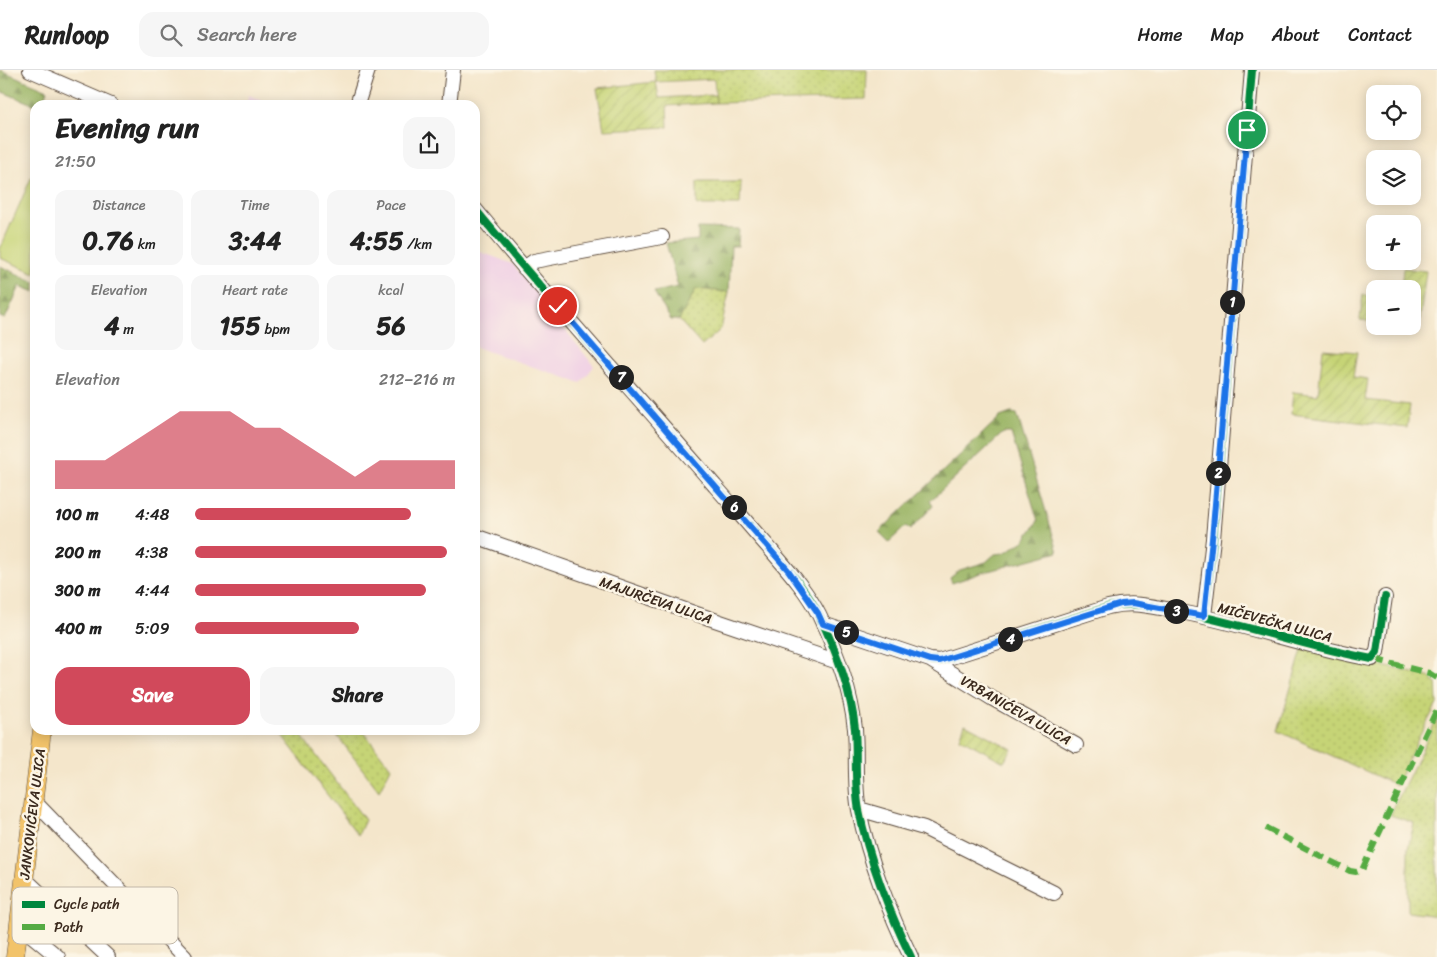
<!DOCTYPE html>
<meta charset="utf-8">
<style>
:root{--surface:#fff;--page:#f6f6f6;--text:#222;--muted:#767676;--line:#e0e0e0;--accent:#d1495b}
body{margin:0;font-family:Sriracha,sans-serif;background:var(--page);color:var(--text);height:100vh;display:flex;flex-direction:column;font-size:19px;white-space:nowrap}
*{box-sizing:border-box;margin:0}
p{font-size:16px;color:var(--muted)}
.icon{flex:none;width:28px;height:28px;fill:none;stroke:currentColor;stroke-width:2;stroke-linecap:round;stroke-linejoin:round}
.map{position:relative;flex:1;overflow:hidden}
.details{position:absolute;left:30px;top:30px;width:450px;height:635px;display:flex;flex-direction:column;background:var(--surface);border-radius:15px;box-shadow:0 2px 12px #0003}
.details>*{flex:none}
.controls{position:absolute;left:1366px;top:15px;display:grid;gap:10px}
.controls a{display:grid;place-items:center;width:55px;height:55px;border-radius:10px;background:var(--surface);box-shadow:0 2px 12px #0003;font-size:25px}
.pin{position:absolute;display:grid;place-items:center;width:42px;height:42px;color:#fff;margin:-21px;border:2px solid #fff;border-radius:50%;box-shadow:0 1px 5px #0007}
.km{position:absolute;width:25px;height:25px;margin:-12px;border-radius:50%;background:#222;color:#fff;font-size:14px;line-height:25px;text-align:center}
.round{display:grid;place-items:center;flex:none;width:52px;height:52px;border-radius:15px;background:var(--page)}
.head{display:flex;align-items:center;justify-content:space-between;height:85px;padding:0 25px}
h1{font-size:28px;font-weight:700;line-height:38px}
.metrics{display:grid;grid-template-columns:repeat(3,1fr);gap:8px;height:85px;padding:5px 25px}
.metrics div{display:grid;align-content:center;border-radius:12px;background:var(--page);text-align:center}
.metrics b{font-size:25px;font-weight:700}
.metrics small{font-size:14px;font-weight:400}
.metrics p{font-size:14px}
.chart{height:140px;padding:10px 25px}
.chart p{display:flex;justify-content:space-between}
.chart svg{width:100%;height:90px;margin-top:5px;fill:var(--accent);opacity:.7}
.primary-button{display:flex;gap:10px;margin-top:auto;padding:10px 25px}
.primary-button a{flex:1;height:58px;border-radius:15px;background:var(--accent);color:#fff;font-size:20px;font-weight:700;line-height:58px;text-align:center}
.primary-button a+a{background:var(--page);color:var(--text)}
ul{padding:0 25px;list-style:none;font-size:16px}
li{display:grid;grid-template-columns:80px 60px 1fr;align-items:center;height:38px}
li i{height:12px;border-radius:6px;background:var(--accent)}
header{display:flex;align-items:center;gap:30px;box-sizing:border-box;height:70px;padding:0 25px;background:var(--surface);border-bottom:1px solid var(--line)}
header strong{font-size:24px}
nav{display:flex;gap:28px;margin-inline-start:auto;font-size:18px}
.search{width:350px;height:45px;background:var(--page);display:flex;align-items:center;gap:12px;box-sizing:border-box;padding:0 18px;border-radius:15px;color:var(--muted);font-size:19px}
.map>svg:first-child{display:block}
.built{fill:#f0d0e5}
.grass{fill:url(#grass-dots);stroke:#807f4a}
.forest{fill:url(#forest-firs);stroke:#6c7042}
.park{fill:#c6d476;stroke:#807f4a}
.garden{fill:url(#garden-furrows);stroke:#807f4a}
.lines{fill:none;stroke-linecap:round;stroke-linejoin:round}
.minor-casing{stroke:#574638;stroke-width:16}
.major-casing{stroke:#574638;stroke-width:19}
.minor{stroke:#fff;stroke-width:14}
.major{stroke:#f2c36a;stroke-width:18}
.quiet{stroke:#55ab43;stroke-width:6;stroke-dasharray:12 6;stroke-linecap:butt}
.cycleway-casing{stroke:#fcf5e5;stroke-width:11}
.cycleway{stroke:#00873e;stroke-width:8}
.route-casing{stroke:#fff;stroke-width:10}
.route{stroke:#1a73e8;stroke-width:6}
.labels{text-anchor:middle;stroke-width:5;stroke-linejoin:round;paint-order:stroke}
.street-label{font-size:14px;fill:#3b2a1e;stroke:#fcf5e5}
.key{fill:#fcf5e5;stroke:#c2b8a9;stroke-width:1}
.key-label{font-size:14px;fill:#3b2a1e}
</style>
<header>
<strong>Runloop</strong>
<div class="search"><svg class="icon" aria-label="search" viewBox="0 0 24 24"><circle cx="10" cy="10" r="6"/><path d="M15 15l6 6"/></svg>Search here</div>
<nav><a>Home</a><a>Map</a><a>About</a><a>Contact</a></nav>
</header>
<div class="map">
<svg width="1437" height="887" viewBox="0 0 1437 887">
<defs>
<pattern id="grass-dots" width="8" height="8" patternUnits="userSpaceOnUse" patternTransform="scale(1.25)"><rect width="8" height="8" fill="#c6d476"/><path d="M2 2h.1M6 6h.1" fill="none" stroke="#abb666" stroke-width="1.8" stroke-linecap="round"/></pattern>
<pattern id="forest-firs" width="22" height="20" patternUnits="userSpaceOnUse" patternTransform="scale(1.25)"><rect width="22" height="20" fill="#9cb667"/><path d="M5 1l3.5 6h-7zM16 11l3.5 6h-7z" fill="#809454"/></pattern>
<pattern id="garden-furrows" width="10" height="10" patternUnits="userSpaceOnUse" patternTransform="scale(1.25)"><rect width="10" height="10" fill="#c6d476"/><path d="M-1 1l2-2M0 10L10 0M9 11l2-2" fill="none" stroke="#abb666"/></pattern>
</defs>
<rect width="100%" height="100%" fill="#fcf5e5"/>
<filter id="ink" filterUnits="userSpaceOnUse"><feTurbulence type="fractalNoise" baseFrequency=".02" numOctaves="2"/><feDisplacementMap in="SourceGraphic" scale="10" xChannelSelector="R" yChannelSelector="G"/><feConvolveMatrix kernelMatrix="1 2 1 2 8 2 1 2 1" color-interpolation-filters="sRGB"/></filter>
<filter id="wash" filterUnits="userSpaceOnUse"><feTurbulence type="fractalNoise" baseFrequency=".0096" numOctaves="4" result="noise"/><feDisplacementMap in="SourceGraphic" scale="20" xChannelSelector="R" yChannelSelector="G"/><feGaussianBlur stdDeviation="1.12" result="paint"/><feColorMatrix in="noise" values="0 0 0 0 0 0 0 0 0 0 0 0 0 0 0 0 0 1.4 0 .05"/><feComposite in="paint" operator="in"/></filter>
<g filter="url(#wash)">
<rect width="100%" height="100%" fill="#f4e6cb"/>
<path class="built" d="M249 25 272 35H245Z
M475 180 513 194 594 296 581 313 475 277Z"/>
<path class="grass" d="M654 0H867L866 29 716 33 714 9 656 12Z
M697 112H741L740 135H697Z
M696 218 729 222 721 259 702 276 679 250Z
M1303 577 1430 607 1436 613 1437 634 1420 665 1396 715 1278 661Z
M1437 649V846L1408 842V779L1414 753 1390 745Z
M278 660H297L365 750 358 765Z
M333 660H362L391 698 379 721Z"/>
<path class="forest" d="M0 0 48 20 42 35H35L0 21Z
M698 158 739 159 738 176H731L729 222 696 219 679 250H671L654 222 678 217 666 173 698 170Z
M0 196 35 212V222L20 216 5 249 0 247Z
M1011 343 1017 344 1058 482 981 503 952 513 950 508 960 500 986 492 995 484 1004 483 1024 471 1038 451 1011 363H1003L930 431 933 436 910 460 906 456 889 472 879 462 1000 347Z"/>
<path class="park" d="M35 99V203L0 188V179Z"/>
<path class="garden" d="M656 12 659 28 715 25 716 33 667 36 668 57 604 60 597 18Z
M1403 198 1426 201 1419 256H1413L1412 219H1401Z
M1363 225 1375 227V252L1360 250Z
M1323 279 1357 282 1353 307 1368 309 1365 330 1410 335 1407 358 1291 344 1293 322 1318 325Z
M965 654 1012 679 1004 692 960 668Z"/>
</g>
<g filter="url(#ink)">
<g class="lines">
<defs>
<path id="minor" d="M30 0 111 35
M357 35 368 0
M449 35 453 0
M475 139C552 233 635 323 715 416 734 437 752 459 771 480 788 500 807 521 819 545 836 580 851 621 855 659 857 686 854 714 859 740 868 787 890 844 911 887
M524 198 534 191 662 167
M475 466 694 543 838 592
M1204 546 1213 469 1252 0
M823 554 930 590 939 591 1108 537C1132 531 1152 536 1176 541 1242 553 1305 577 1372 589L1377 582 1385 527
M930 590 993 629 1076 675
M33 730 185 887
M859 739 924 758 1054 823
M24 808 108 887
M18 854 58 887"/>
<path id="major" d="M15 887 42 660"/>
</defs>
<use href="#minor" class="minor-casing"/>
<use href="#major" class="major-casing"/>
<use href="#minor" class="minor"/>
<use href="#major" class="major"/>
<path class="quiet" d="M1375 587 1381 591 1429 603 1437 608
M1266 758 1350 801 1356 802 1362 800 1437 639"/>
<defs>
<path id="cycleway" d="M475 139C552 233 635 323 715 416 734 437 752 459 771 480 788 500 807 521 819 545 836 580 851 621 855 659 857 686 854 714 859 740 868 787 890 844 911 887
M1204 546 1213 469 1252 0
M823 554 930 590 939 591 1108 537C1132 531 1152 536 1176 541 1242 553 1305 577 1372 589L1377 582 1385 527"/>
</defs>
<use href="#cycleway" class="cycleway-casing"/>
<use href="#cycleway" class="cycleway"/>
</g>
</g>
<g class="lines" filter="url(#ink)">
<defs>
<path id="route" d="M558 236 788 500 818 543 823 554 930 590 939 591 1121 534 1133 533 1204 546 1212 469 1247 60"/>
</defs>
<use href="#route" class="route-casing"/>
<use href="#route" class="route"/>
</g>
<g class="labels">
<g class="street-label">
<text transform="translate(656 530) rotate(19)" y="5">MAJURČEVA ULICA</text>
<text transform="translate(1275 552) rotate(15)" y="5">MIČEVEČKA ULICA</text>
<text transform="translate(1016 640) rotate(30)" y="5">VRBANIĆEVA ULICA</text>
<text transform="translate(32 744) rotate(-83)" y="5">JANKOVIĆEVA ULICA</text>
</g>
</g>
<rect x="12" y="817" width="166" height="57" rx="8" class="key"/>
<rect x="22" y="831" width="23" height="7" fill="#00873e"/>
<rect x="22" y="854" width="23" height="6" fill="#55ab43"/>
<g class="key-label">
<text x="54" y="839">Cycle path</text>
<text x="54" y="862">Path</text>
</g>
</svg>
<div class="controls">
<a><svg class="icon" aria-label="locate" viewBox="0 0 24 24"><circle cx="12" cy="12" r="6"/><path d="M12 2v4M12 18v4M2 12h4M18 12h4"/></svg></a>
<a><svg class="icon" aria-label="layers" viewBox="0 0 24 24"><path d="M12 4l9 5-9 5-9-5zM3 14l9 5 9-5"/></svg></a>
<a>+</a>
<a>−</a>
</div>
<div class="pin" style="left:1247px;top:60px;background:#1e9e55"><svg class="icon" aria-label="arrive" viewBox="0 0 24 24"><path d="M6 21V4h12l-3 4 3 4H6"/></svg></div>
<div class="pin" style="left:558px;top:236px;background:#d93025"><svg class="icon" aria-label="check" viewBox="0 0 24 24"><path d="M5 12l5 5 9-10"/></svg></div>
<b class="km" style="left:1232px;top:232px">1</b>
<b class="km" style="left:1218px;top:403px">2</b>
<b class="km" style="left:1176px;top:541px">3</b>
<b class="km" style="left:1010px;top:569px">4</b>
<b class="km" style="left:846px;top:562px">5</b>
<b class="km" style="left:734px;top:437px">6</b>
<b class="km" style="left:621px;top:307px">7</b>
<section class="details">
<div class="head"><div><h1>Evening run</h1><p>21:50</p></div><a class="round"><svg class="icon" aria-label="share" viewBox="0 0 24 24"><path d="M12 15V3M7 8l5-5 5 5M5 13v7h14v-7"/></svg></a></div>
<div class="metrics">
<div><p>Distance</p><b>0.76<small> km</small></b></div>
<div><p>Time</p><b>3:44</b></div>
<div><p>Pace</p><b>4:55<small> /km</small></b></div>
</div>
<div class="metrics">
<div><p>Elevation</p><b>4<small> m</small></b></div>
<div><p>Heart rate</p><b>155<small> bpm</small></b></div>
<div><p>kcal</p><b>56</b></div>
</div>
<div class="chart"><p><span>Elevation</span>212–216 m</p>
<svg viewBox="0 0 160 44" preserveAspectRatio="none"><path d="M0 44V30L10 30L20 30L30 22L40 14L50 6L60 6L70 6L80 14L90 14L100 22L110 30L120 38L130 30L140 30L150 30L160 30V44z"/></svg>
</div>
<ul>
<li><b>100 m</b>4:48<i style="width:83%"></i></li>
<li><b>200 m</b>4:38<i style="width:97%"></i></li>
<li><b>300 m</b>4:44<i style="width:89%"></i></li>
<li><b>400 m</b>5:09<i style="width:63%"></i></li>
</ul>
<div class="primary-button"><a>Save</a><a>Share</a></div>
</section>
</div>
